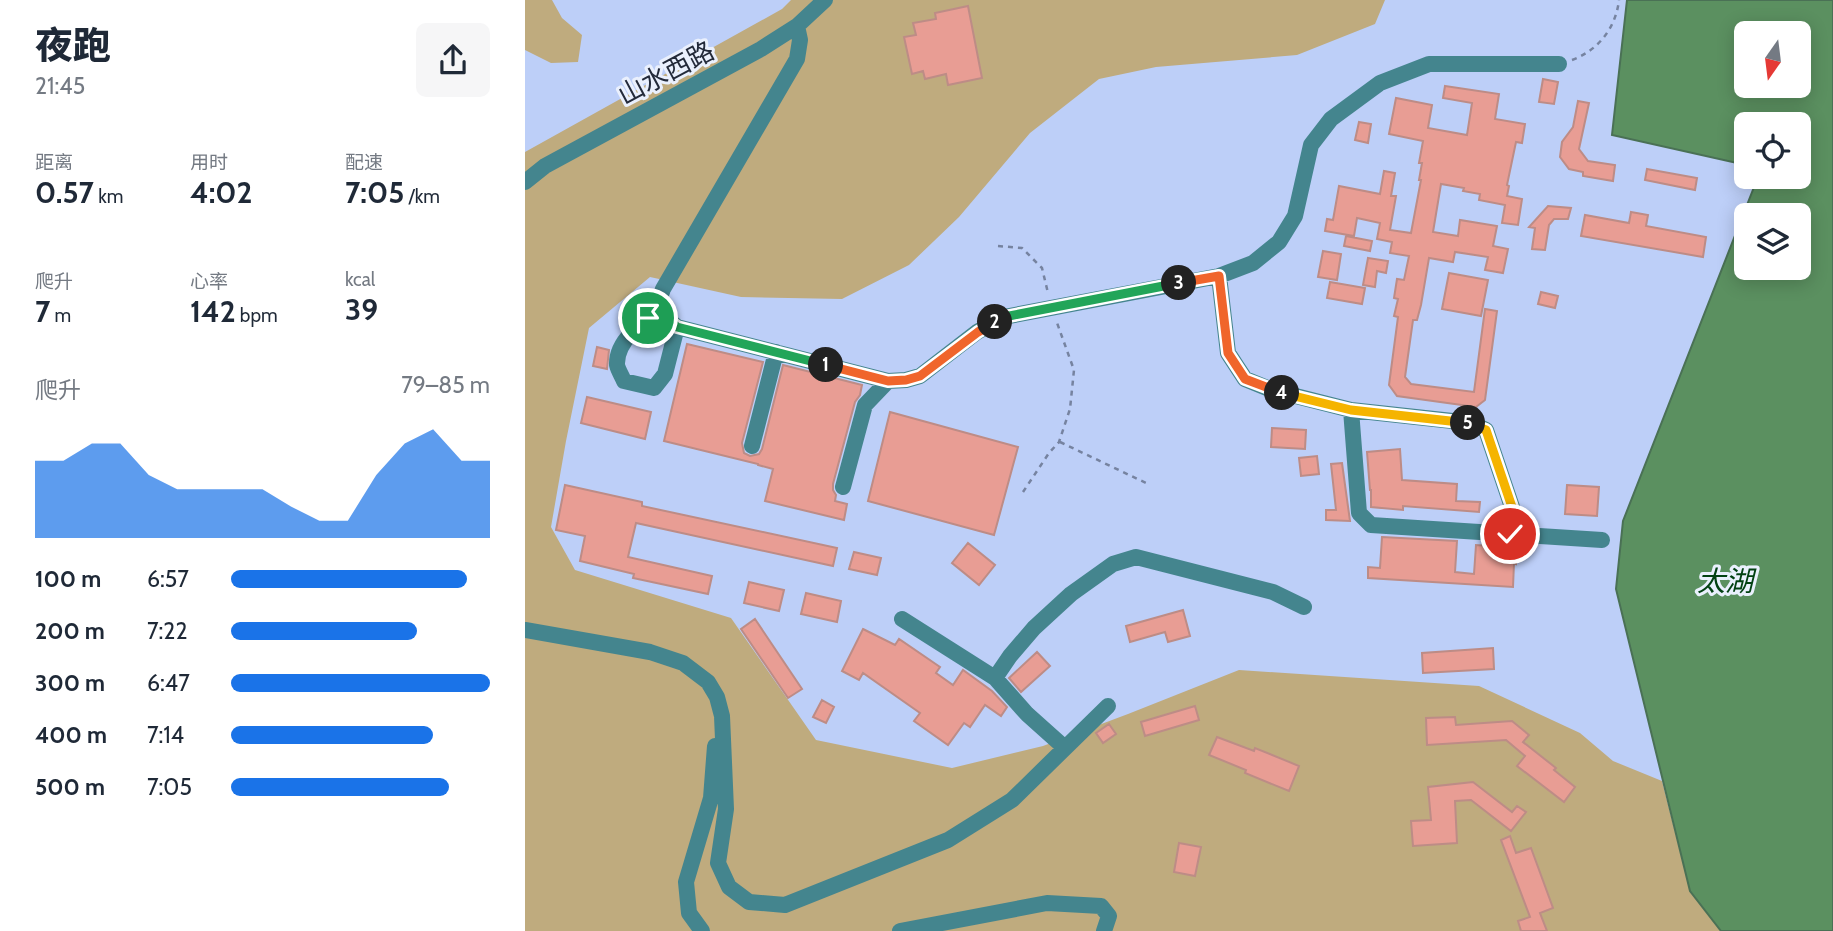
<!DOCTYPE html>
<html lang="zh">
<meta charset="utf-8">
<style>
:root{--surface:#fff;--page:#f6f6f7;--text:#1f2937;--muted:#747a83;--accent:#1a73e8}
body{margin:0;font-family:Cabin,"Noto Sans SC",sans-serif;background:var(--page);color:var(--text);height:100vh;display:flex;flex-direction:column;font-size:26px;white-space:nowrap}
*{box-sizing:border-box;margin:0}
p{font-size:23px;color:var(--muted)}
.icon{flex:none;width:38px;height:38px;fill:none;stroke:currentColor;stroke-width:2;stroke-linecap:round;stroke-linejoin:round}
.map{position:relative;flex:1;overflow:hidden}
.side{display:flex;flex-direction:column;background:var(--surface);width:525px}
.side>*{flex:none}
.needle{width:46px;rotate:194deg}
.fabs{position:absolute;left:1209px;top:21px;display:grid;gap:14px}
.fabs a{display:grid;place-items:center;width:77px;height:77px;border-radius:10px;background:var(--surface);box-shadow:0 4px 18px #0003;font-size:35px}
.pin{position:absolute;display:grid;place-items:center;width:60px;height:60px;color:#fff;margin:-30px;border:4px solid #fff;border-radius:50%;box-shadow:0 2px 7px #0007}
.km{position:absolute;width:35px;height:35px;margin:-18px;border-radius:50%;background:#222;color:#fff;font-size:19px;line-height:35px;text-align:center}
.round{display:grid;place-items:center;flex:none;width:74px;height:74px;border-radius:10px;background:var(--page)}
.summary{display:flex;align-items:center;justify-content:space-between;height:119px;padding:0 35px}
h1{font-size:38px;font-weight:800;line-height:52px}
.figures{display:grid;grid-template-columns:repeat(3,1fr);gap:10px;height:119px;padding:7px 35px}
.figures div{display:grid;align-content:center}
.figures b{font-size:30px;font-weight:800}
.figures small{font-size:19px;font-weight:400}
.figures p{font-size:19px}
.chart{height:196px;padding:14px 35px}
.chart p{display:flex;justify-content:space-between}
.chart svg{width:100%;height:126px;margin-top:7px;fill:var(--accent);opacity:.7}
ul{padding:0 35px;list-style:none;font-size:23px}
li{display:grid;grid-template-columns:112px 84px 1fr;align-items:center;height:52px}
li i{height:18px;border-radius:9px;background:var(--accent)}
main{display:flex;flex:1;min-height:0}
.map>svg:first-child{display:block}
.green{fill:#bfab7e}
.water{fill:#5b9060;stroke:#4a7155;stroke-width:2;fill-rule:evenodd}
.building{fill:#e89d94;stroke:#bd8c86;stroke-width:2}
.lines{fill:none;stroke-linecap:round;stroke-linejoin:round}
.path{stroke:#7683a0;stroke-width:2.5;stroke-dasharray:5 5;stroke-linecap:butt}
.minor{stroke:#44858e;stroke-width:16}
.split-1-casing{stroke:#fff;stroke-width:14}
.split-2-casing{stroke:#fff;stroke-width:14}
.split-3-casing{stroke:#fff;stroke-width:14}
.split-4-casing{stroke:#fff;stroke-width:14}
.split-5-casing{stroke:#fff;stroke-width:14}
.split-6-casing{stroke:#fff;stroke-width:14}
.split-1{stroke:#22a559;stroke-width:9}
.split-2{stroke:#f0652b;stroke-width:9}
.split-3{stroke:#22a559;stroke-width:9}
.split-4{stroke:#f0652b;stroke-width:9}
.split-5{stroke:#f5b400;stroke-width:9}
.split-6{stroke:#f5b400;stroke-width:9}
.labels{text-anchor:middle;stroke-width:6;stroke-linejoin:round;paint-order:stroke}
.street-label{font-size:26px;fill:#232a3a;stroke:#eaf0fd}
.water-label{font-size:28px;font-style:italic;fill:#024112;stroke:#eaf0fd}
</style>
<main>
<section class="side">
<div class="summary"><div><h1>夜跑</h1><p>21:45</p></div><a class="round"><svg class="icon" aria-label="share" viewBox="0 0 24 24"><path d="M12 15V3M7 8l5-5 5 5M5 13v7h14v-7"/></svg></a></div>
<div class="figures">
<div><p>距离</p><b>0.57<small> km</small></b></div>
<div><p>用时</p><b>4:02</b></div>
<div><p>配速</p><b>7:05<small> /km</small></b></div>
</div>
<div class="figures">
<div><p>爬升</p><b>7<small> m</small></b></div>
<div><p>心率</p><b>142<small> bpm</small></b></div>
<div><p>kcal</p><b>39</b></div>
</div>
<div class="chart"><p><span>爬升</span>79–85 m</p>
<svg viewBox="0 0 160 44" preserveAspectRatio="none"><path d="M0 44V17L10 17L20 11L30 11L40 22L50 27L60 27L70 27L80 27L90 33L100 38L110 38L120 22L130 11L140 6L150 17L160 17V44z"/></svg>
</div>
<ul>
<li><b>100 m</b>6:57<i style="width:91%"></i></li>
<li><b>200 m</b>7:22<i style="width:72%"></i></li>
<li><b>300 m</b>6:47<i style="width:100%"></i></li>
<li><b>400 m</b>7:14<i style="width:78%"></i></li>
<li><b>500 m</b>7:05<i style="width:84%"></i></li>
</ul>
</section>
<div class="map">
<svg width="1308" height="931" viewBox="0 0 1308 931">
<rect width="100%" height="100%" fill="#bdcff8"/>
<path class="green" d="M0 0H27L37 18 57 35 53 62 26 63 0 50Z
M266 0H860L850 24 772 55 631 67 574 79 505 133 434 217 384 265 317 299 216 297 125 277 64 328 41 441 26 527 50 570 206 618 291 740 427 768 518 746 603 714 714 670 954 686 1055 733 1088 761 1137 781 1165 891 1196 931H0V152L257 9Z"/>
<path class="water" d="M1102 0H1308V931H1196L1165 891 1091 589 1098 521 1233 177H1274V124H1222L1221 165 1087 135ZM1222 33H1274V86H1222ZM1222 215H1274V268H1222Z"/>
<path class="building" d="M443 6 457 78 423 85 421 74 400 79 398 71 387 74 379 37 391 35 388 23 411 19 410 13Z
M1018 79 1033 82 1029 104 1014 102Z
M920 86 974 94 970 119 1000 124 997 143 991 142 982 185 984 186 982 196 997 199 993 225 977 223 980 205 954 200 955 194 938 191 939 188 916 184 908 232 933 236 935 220 972 226 968 246 983 249 978 273 960 270 963 257 930 252 928 262 904 258 896 305 892 320H888L880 377 886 384 949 392 960 309 972 311 960 400 951 407 872 396 864 385 873 317 869 316 873 299 869 298 872 279 879 280 884 256 865 253 867 242 852 239 855 223 832 218 829 236 800 231 802 219 808 220 814 186 855 194 859 171 870 173 866 196H871L865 230 886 233 896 180H894L897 163H894L898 141 864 134 871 98 907 105 903 128 942 135 947 103 918 98Z
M1053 101 1064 103 1054 149 1063 161 1090 165 1088 181 1058 176V172L1044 169 1035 157 1037 142 1048 127Z
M834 122 846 124 843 143 830 140Z
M1122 169 1172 178 1170 190 1120 180Z
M1023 206 1046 208 1043 219H1029L1024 225 1020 250 1007 249 1010 228 1004 227Z
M1106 212 1123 215 1121 226 1181 237 1178 257 1056 236 1060 215 1104 223Z
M821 236 847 241 845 251 819 246Z
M798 251 816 254 812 280 793 277Z
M843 258 863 261 861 273 852 271 850 287 838 285Z
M924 273 963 280 956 316 917 309Z
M805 282 840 288 837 304 802 298Z
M1016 292 1033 296 1030 308 1013 304Z
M162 344 238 362 217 443 219 453 225 456 234 454 237 449 258 365 337 385 335 395 330 402 308 484V490L311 495 310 501 322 504 319 520 240 501 248 469 233 465V464L139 441Z
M72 347 84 350 82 369 68 366Z
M62 397 126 412 120 439 56 423Z
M365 412 493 447 469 535 343 501Z
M747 428 781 430 780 449 746 447Z
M875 449 877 480 932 484 931 501 955 502 954 512 878 506V510L846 507V490H845L842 452Z
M792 456 794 474 776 476 774 458Z
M817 463 825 521 801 520V510H811L806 464Z
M40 485 117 502V506L312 548 308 566 111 523 103 557 187 576 183 594 108 578 109 574 55 561 60 536 31 530Z
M1042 485 1074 487 1072 516 1040 514Z
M857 537 932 541 930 572 949 574 951 545 992 548 991 564 989 563 988 587 843 578V567L855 568Z
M443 543 470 565 454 585 427 563Z
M329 552 356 558 352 575 324 569Z
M224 582 259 590 254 611 219 603Z
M281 593 316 601 312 622 276 614Z
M658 610 665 636 643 642 640 632 605 642 601 626Z
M230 619 277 689 263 698 216 629Z
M338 629 370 645 374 639 415 667 411 673 428 685 438 670 467 691 482 707 476 716 460 705 445 727 439 723 423 745 389 721 395 713 338 673 334 680 317 671Z
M968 648 969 669 898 673 897 653Z
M512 652 525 666 496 692 484 678Z
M297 700 309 707 301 723 288 717Z
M670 706 674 720 620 736 616 722Z
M930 717 931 725 987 721 1004 735 998 742 1031 768 1029 770 1050 787 1039 802 992 766 1000 756 981 740 902 745 901 718Z
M584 724 591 734 578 743 571 733Z
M692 737 729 751 730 748 774 766 764 791 720 773 721 770 684 755Z
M948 782 987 812 992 806 1001 812 986 831 946 800 930 801 932 843 888 846 886 821 906 820 903 787Z
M985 836 991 853 1006 848 1028 908 1015 913 1022 931H996L993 921 1005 917 976 840Z
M654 843 676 847 670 876 649 872Z"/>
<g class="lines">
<path class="path" d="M1047 60C1074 50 1091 27 1094 0
M473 246 497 248 517 268 523 293
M535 442 621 483
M498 492 524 453 534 442 545 409 549 370 531 320"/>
<path class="minor" d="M272 26 275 40 272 59 138 289 133 303 135 313 152 327 363 381 381 380 395 376 452 332 479 317 694 276 728 263 754 242 770 216 786 145 806 119 855 83 904 64H1034
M0 182 20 166 236 49 272 26 300 0
M694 276 703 353 720 379 747 390 826 410 834 513 846 525 1077 540
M135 313C116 321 91 342 92 365 93 370 97 376 99 381L129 388 140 374 152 327
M826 410 946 423 961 430 987 507 985 534
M227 446 251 352
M318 487 340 405 363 381
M377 619 470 678 502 714 540 748
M0 630 125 652 158 663 183 682 192 697 197 716 201 809 193 863 204 887 224 902 260 905 423 840 487 800 583 706
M470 678 485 656 509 628 546 594 588 564 611 557 748 592 779 607
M177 931 164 913 161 882 186 798 190 746
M375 931 522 903 576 906 584 916 579 931"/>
</g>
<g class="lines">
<defs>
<path id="split-1" d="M123 318 135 313 152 327 301 365"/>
<path id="split-2" d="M301 365 363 381 381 380 395 376 453 332 470 322"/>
<path id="split-3" d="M470 322 479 317 654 283"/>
<path id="split-4" d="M654 283 694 276 703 353 720 379 757 393"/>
<path id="split-5" d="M757 393 826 410 943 423"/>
<path id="split-6" d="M943 423 961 430 987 507 985 534"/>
</defs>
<use href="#split-1" class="split-1-casing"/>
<use href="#split-2" class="split-2-casing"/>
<use href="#split-3" class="split-3-casing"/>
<use href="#split-4" class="split-4-casing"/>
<use href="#split-5" class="split-5-casing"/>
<use href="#split-6" class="split-6-casing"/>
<use href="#split-1" class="split-1"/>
<use href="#split-2" class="split-2"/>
<use href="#split-3" class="split-3"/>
<use href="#split-4" class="split-4"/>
<use href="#split-5" class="split-5"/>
<use href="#split-6" class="split-6"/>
</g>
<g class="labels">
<g class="street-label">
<text transform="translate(141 73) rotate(-28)" y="9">山水西路</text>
</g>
<g class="water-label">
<text x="1200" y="591">太湖</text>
</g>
</g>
</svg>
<div class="fabs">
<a><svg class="needle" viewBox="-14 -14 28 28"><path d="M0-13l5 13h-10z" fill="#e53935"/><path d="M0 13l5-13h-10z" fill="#747a83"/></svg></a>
<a><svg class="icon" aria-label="locate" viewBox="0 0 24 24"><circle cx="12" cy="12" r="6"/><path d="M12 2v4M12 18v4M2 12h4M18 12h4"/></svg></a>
<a><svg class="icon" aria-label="layers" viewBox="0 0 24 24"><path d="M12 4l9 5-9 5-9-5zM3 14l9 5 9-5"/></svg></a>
</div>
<div class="pin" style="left:123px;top:318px;background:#1e9e55"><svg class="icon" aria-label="arrive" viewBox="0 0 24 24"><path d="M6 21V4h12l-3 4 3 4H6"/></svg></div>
<div class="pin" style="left:985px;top:534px;background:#d93025"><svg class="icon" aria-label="check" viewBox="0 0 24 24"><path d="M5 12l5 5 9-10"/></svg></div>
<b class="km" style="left:301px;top:365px">1</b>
<b class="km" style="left:470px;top:322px">2</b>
<b class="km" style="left:654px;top:283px">3</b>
<b class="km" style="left:757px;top:393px">4</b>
<b class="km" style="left:943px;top:423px">5</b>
</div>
</main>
